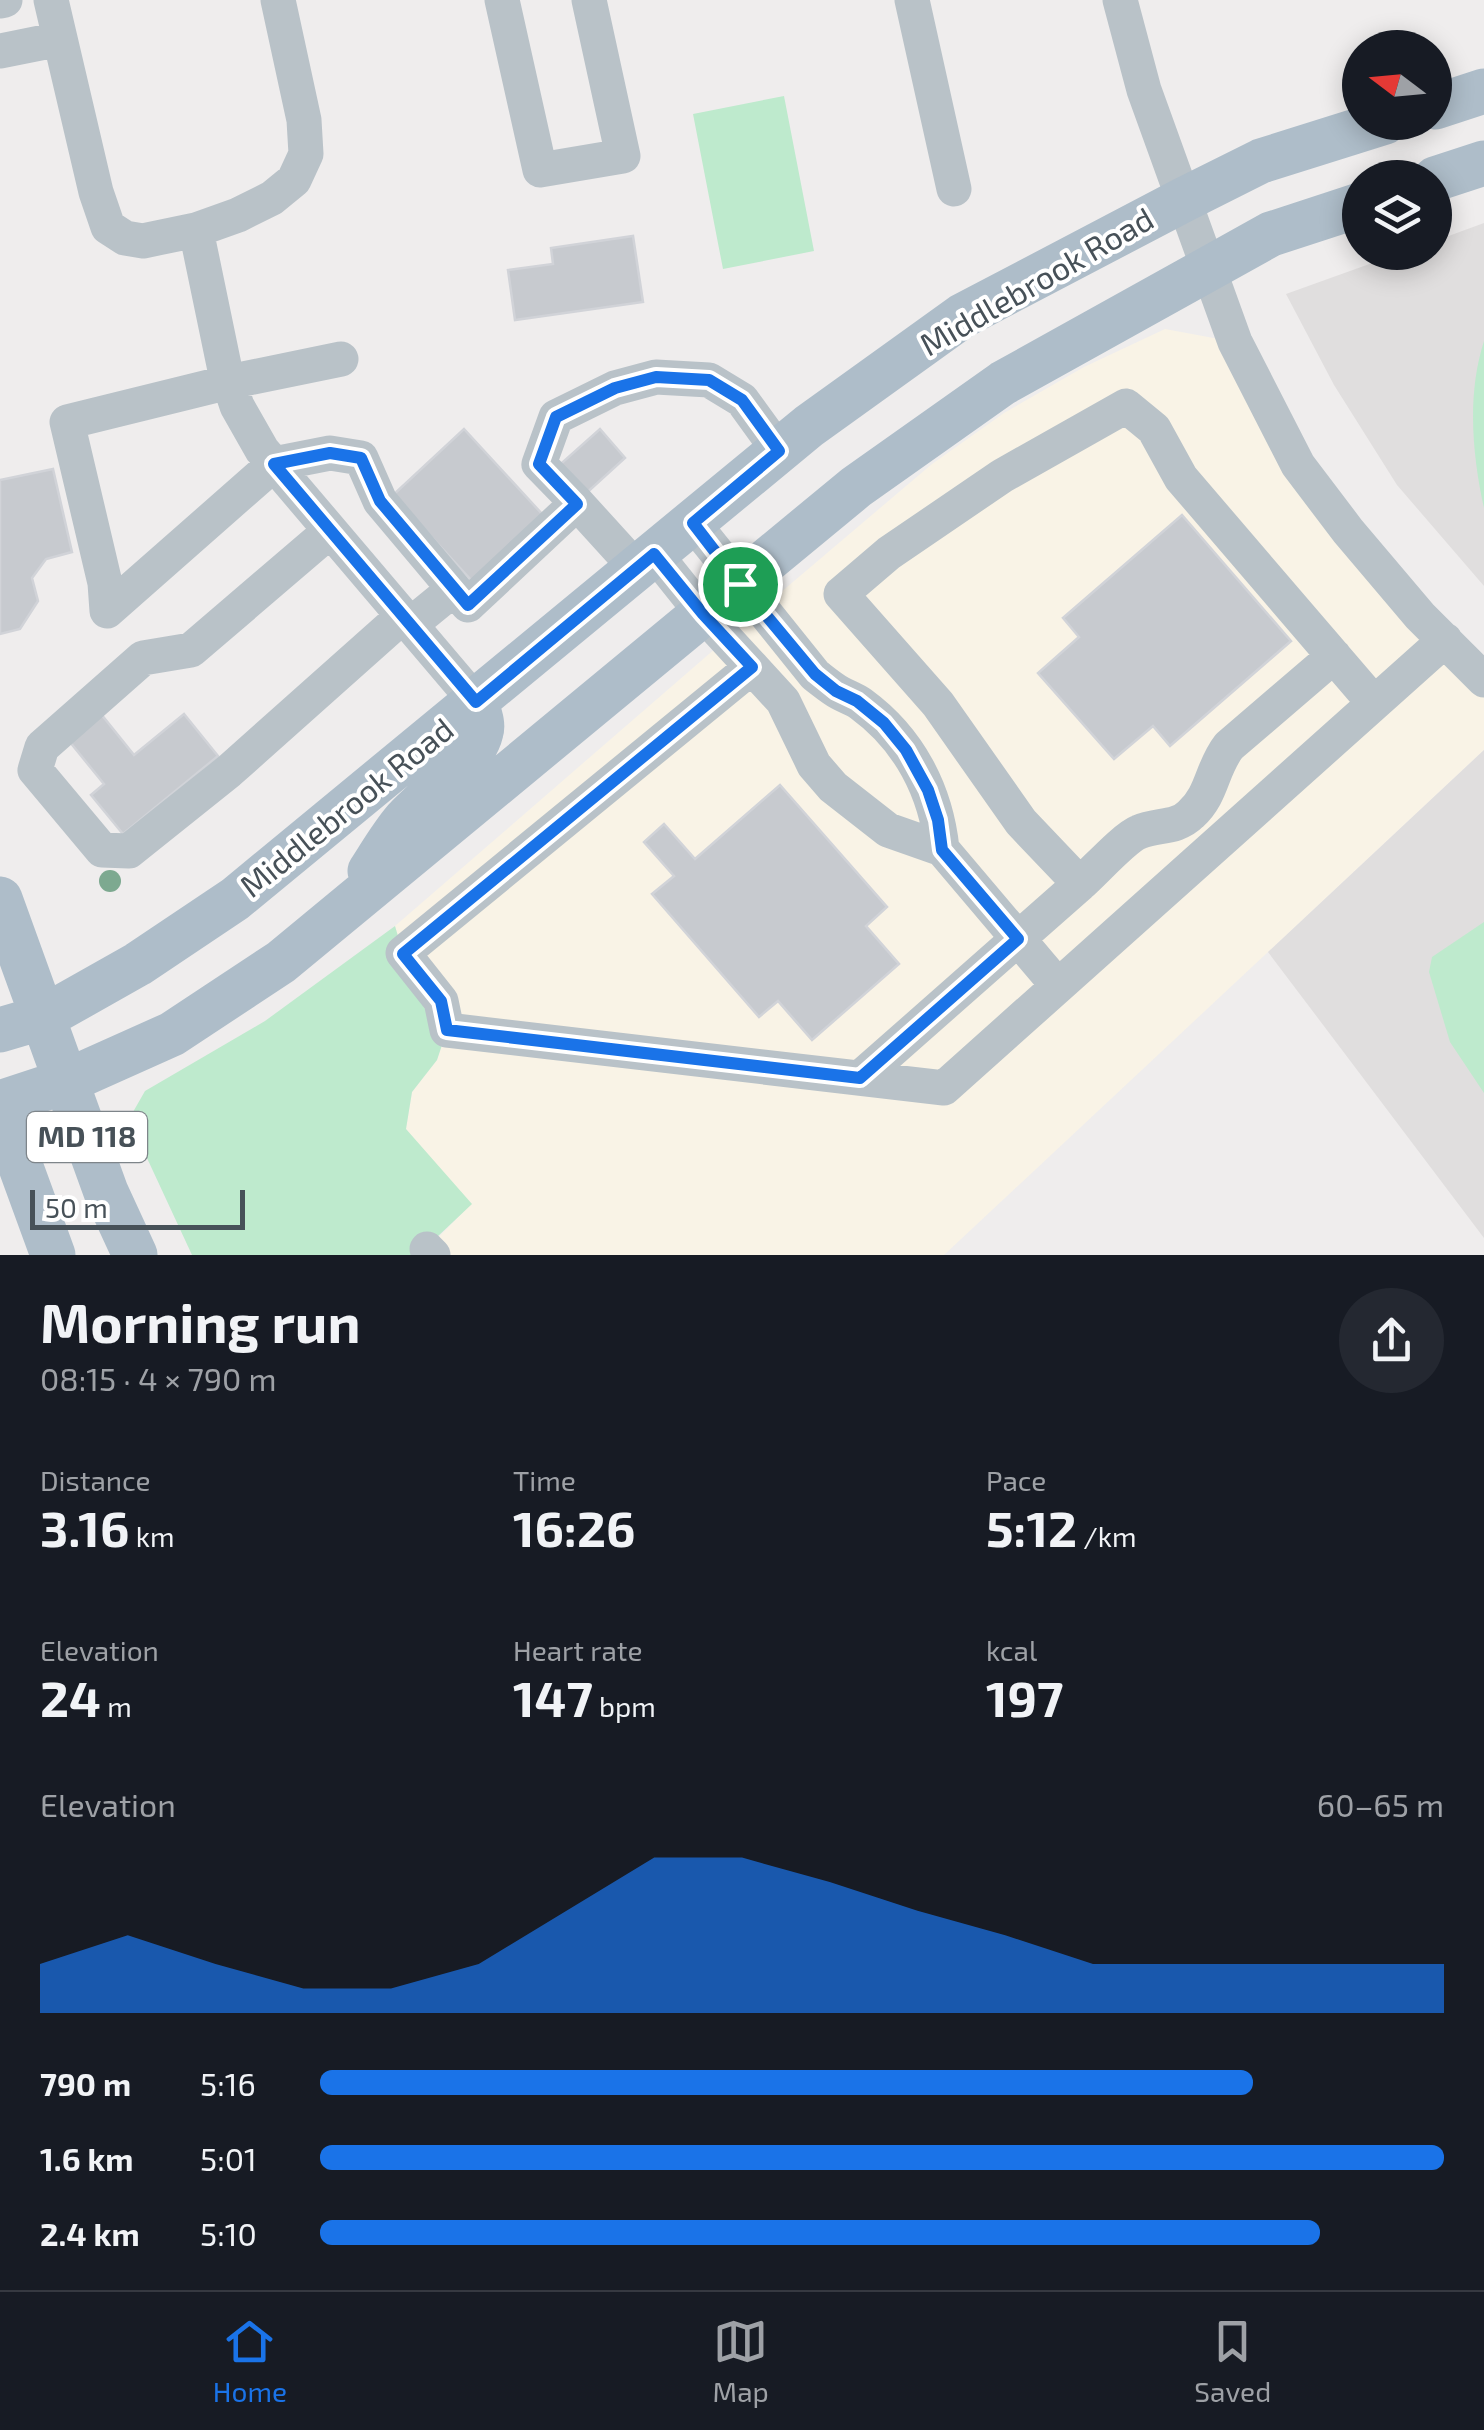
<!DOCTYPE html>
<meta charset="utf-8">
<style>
:root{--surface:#171b24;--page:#242831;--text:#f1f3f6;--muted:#9ea1a6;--line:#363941;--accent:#1a73e8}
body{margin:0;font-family:"Exo 2",sans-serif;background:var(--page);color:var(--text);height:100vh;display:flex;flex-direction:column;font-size:38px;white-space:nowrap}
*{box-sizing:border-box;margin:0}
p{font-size:32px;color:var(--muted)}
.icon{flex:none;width:55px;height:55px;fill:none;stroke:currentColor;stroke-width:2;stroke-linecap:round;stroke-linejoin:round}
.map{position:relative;height:1255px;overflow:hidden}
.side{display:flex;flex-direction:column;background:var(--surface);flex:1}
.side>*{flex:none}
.needle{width:65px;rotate:286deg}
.buttons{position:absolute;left:1342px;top:30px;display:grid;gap:20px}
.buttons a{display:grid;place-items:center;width:110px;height:110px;border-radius:50%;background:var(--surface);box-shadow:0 5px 25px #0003;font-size:50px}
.scale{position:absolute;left:30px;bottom:25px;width:215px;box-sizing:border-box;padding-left:10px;border:5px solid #475158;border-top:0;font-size:28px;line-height:35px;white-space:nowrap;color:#475158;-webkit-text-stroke:8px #fff;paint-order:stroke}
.pin{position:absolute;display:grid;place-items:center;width:85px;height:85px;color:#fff;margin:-42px;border:5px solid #fff;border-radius:50%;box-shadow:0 2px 10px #0007}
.round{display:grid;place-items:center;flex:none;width:105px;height:105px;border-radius:52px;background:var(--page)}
.overview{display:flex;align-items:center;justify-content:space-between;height:170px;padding:0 40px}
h1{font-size:55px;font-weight:700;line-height:75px}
.stats{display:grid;grid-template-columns:repeat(3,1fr);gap:15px;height:170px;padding:10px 40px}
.stats div{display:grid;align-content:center}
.stats b{font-size:50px;font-weight:700}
.stats small{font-size:28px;font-weight:400}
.stats p{font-size:28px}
.chart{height:280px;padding:20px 40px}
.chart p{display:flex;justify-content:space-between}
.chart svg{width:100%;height:180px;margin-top:10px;fill:var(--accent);opacity:.7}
ul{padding:0 40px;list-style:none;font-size:32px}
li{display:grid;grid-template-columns:160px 120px 1fr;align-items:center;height:75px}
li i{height:25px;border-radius:12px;background:var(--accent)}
.menu{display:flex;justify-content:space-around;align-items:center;height:140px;border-top:2px solid var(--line);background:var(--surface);font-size:28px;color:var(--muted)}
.menu a{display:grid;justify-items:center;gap:5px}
.menu .current{color:var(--accent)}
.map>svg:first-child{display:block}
.commercial{fill:#f9f3e6}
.education{fill:#e0dede}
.green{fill:#beeacd}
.building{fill:#c7cacf;stroke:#d1d3d8;stroke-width:2.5}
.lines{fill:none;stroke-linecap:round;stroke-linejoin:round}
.minor{stroke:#b9c2c8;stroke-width:35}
.major{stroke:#aebdc9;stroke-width:45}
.tree{fill:#7da990}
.route-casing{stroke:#fff;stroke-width:20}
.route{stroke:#1a73e8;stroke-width:12}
.labels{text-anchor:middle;stroke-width:8;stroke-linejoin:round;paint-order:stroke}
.shield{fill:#fff;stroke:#7e858a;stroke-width:2.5}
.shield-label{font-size:30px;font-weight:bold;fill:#475158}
.street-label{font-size:32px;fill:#475158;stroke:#fff}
</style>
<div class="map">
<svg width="1484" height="1255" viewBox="0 0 1484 1255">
<rect width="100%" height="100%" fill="#efeded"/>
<path class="commercial" d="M1165 329 1235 342 1255 386 1484 680V750L944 1255H433L427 1249 471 1204 406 1129 412 1092 437 1060 447 1030 403 953 395 926 761 609 932 464 1004 413 1084 367Z"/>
<path class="education" d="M1484 223V586L1397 485 1334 385 1286 294 1400 253 1435 252V241Z
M1484 750V1238L1268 952Z"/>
<path class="green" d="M784 96 814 251 723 269 693 114Z
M1484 341V508C1472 454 1467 394 1484 341Z
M1484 922V1093L1450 1042 1429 972 1432 957Z
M395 926 403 953 447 1030 437 1060 412 1092 406 1129 472 1204 418 1255H192L140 1143 133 1112 145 1091 265 1021Z"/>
<path class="building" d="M633 236 643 302 515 320 508 270 553 264 551 248Z
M464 429 543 515 472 581 393 495Z
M600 429 625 458 581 498 555 469Z
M53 469 72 552 46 559 32 578 38 601 20 629 0 634V480Z
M1182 515 1291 641 1170 746 1153 726 1114 759 1038 673 1079 637 1063 618Z
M97 709 134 755 184 714 218 756 123 834 91 795 104 784 65 736Z
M780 785 887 907 866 926 899 964 812 1040 778 1001 759 1017 652 894 674 876 644 842 664 824 695 859Z"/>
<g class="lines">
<path class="minor" d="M51 0 96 192 108 227 125 238 143 241 196 230
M278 0 304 120 306 154 294 180 272 198 238 215 196 230 225 370 237 406 262 450 476 702
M502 0 540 170 623 156 589 0
M912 0 954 189
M1120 0 1144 90 1235 342 1298 465 1348 531 1420 616 1484 680
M0 1 5 0
M0 51 60 39
M341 359 229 382 67 422 105 583 107 611 274 464 330 453 361 458 380 501 454 589 410 625
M577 503 637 569
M693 523 815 675C823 681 831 688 840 693 847 697 854 699 861 704 909 739 936 791 942 849
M330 531 191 650 143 658 42 747 35 770 102 850 129 851 229 771 403 616
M655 554 703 614 783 701 814 765 833 787 888 830 942 849 1058 986
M454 589 468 605 577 503 539 464 556 417 615 388 656 377 709 380 742 400 779 451
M752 667 403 953 441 1001 447 1030 944 1088 1445 640
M1080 884C1094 872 1124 838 1139 832 1157 824 1176 829 1191 814 1213 794 1211 769 1229 746L1334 656
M860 1078 1080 884 1021 822 938 704 841 594 889 553 1002 476 1126 406 1154 429 1181 478 1374 703
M427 1249 433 1255"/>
<path class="major" d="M1435 107 1484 91
M1435 179 1484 163
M370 871C381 854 392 835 405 820 427 796 474 763 481 732 484 723 478 711 476 702
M0 899 106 1192 135 1255
M0 1030 44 1017 138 964 235 899 809 426 962 316 1185 199 1261 161 1385 122
M0 1103 67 1081 172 1034 281 962 856 487 1003 383 1271 234 1360 205
M0 1110 53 1255"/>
</g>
<circle class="tree" cx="110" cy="881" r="11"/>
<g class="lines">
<defs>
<path id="route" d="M740 584 703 614 654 554 476 702 274 464 330 453 361 458 380 501 468 605 577 504 539 464 556 417 615 388 656 377 709 380 742 400 779 451 693 523 740 584 703 614 752 667 403 954 441 1001 447 1030 860 1078 1018 939 942 850 938 820 928 790 906 750 884 723 857 701 836 691 815 674 740 584"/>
</defs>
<use href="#route" class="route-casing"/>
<use href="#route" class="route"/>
</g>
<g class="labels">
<rect class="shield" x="27" y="1112" width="120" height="50" rx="8"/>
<g class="shield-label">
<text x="87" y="1147">MD 118</text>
</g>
<g class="street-label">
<text transform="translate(1037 282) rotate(-30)" y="11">Middlebrook Road</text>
<text transform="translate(347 808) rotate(-39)" y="11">Middlebrook Road</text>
</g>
</g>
</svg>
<div class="buttons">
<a><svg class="needle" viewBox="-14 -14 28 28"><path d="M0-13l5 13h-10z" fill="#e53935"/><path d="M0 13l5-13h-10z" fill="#9ea1a6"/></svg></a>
<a><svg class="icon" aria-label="layers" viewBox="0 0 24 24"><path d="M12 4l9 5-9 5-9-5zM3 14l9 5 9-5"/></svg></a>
</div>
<div class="scale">50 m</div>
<div class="pin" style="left:740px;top:584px;background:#1e9e55"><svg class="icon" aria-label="arrive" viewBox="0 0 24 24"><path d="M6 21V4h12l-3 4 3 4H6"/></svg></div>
</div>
<section class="side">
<div class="overview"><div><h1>Morning run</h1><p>08:15 · 4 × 790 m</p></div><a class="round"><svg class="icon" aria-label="share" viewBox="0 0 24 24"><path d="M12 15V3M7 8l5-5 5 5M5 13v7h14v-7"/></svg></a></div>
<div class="stats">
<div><p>Distance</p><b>3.16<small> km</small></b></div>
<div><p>Time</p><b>16:26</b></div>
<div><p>Pace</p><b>5:12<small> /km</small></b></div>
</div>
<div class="stats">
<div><p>Elevation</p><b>24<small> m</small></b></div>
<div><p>Heart rate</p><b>147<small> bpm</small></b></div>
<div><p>kcal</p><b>197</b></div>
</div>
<div class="chart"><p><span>Elevation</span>60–65 m</p>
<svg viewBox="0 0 160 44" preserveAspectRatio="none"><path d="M0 44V32L10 25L20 32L30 38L40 38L50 32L60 19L70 6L80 6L90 12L100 19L110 25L120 32L130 32L140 32L150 32L160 32V44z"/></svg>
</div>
<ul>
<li><b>790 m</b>5:16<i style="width:83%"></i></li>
<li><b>1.6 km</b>5:01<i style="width:100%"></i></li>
<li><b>2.4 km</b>5:10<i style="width:89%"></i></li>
</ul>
</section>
<nav class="menu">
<a class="current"><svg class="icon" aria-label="home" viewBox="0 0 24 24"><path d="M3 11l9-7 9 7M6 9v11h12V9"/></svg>Home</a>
<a><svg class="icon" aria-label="map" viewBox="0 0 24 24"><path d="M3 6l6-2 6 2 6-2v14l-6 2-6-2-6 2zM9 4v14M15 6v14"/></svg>Map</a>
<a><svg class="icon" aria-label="saved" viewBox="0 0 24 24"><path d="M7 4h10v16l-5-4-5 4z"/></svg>Saved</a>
</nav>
